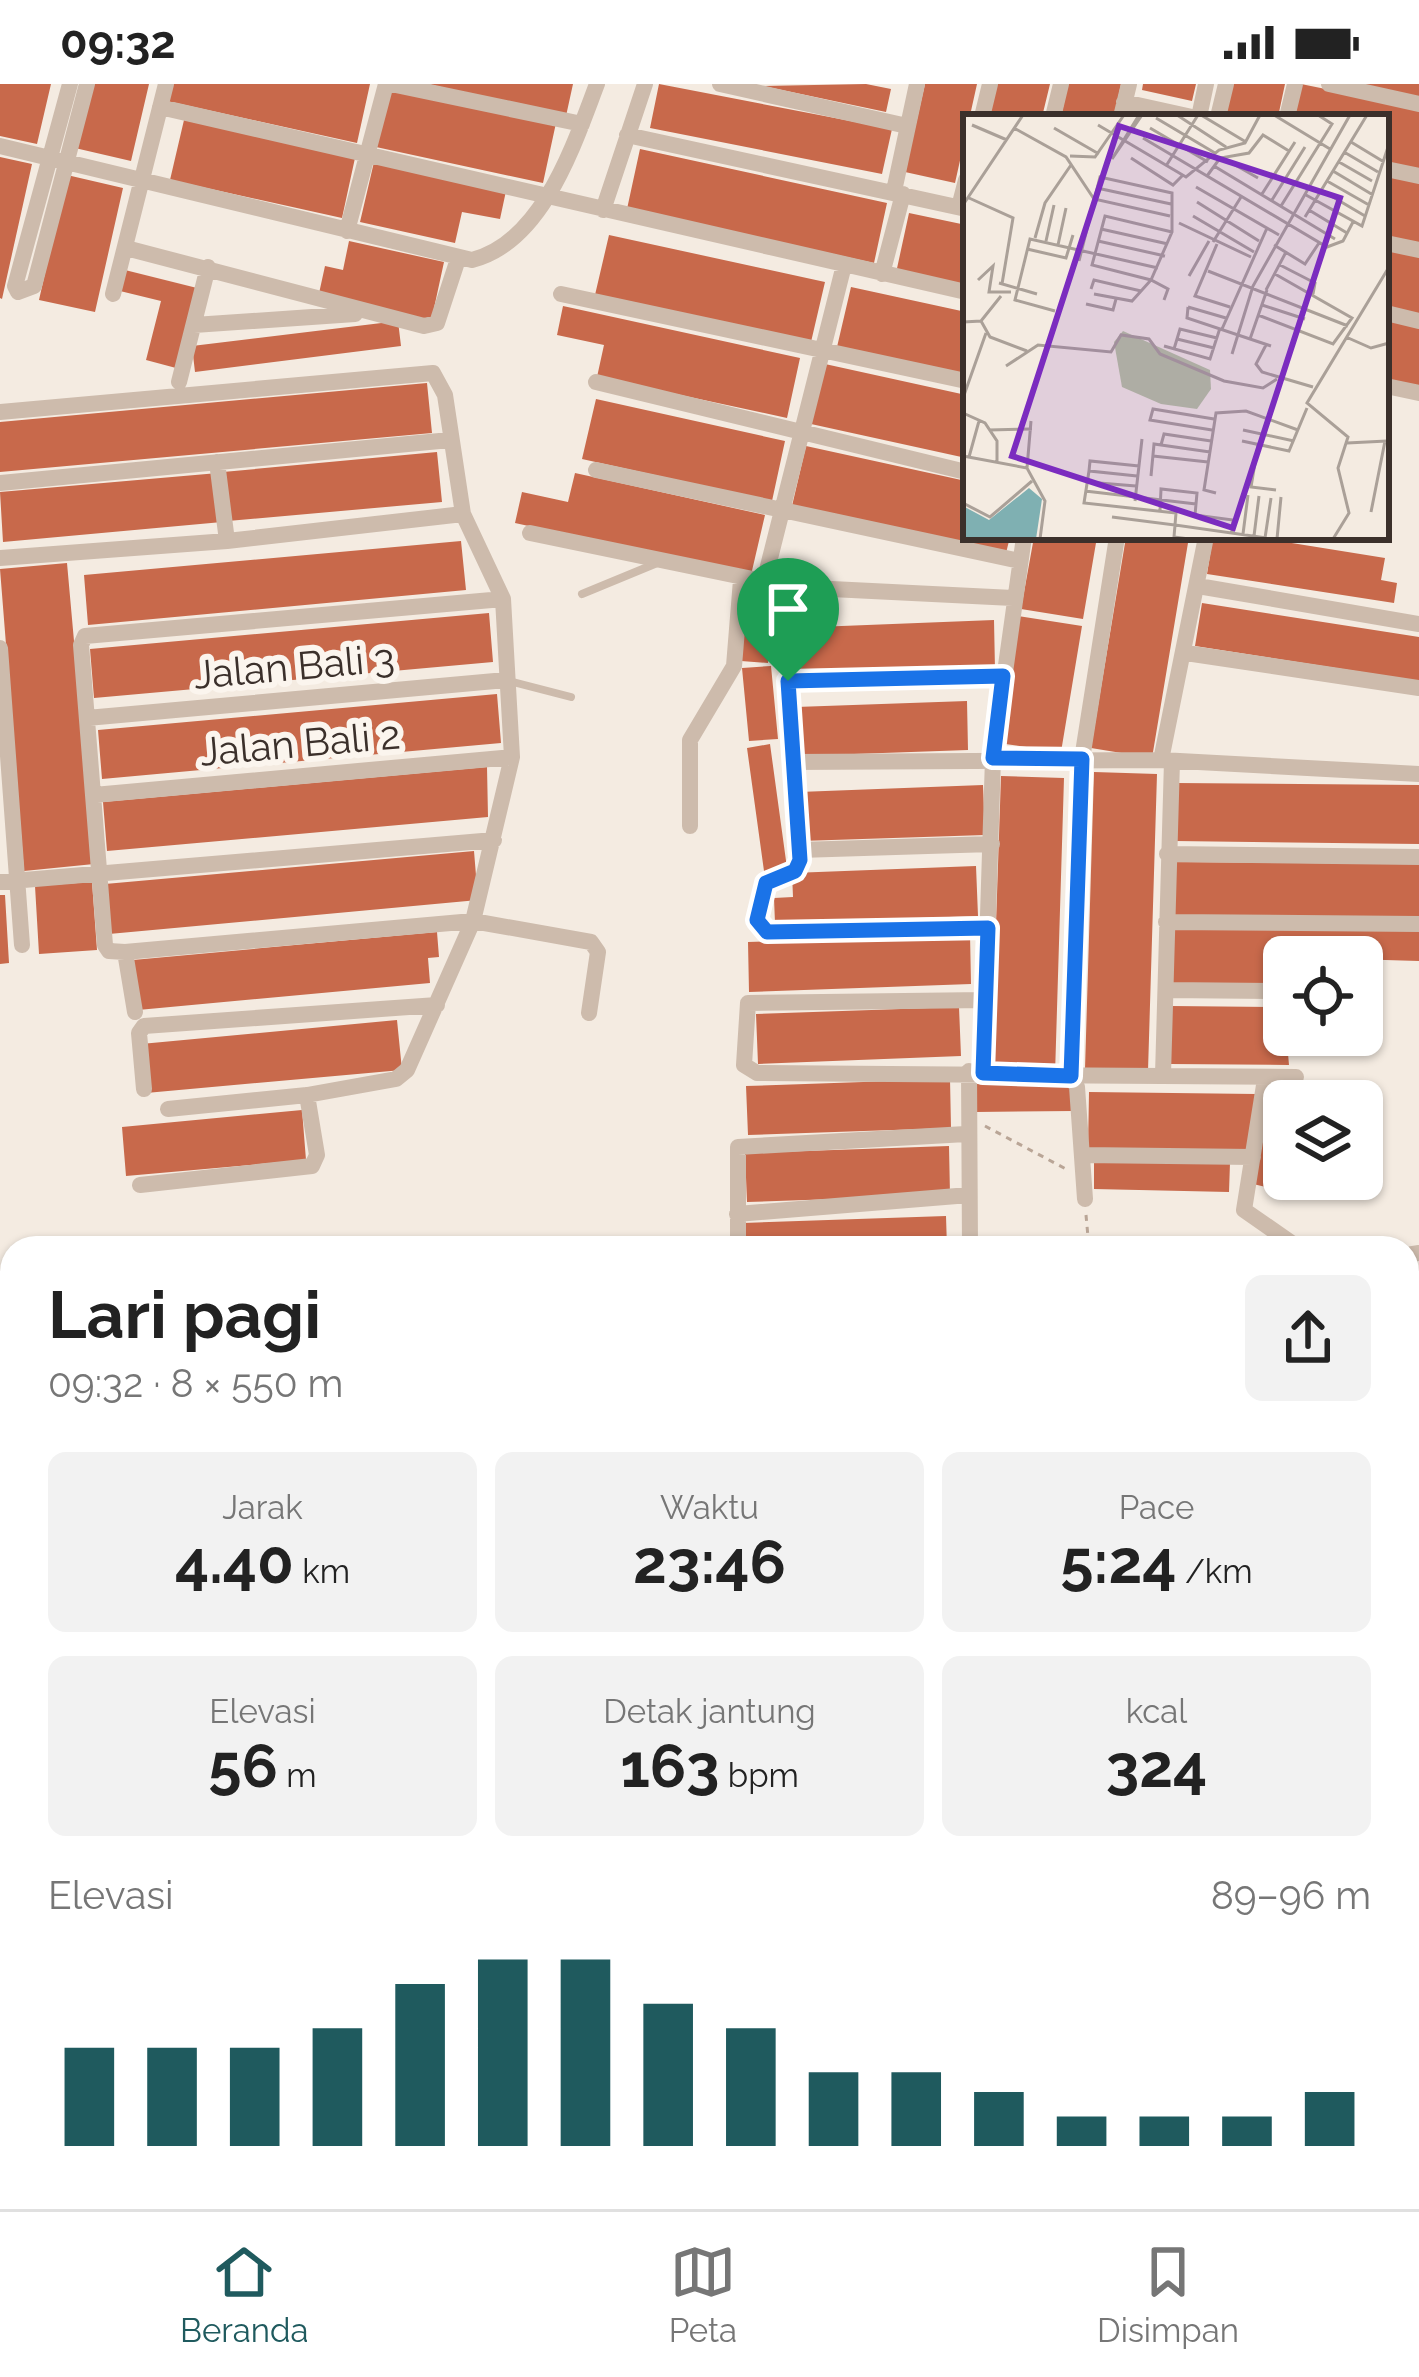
<!DOCTYPE html>
<html lang="id">
<meta charset="utf-8">
<style>
:root{--surface:#fff;--page:#f2f2f2;--text:#222;--muted:#767676;--line:#e0e0e0;--accent:#1f5a5e}
body{margin:0;font-family:Raleway,sans-serif;background:var(--page);color:var(--text);height:100vh;display:flex;flex-direction:column;font-size:45px;white-space:nowrap}
*{box-sizing:border-box;margin:0}
p{font-size:39px;color:var(--muted)}
.icon{flex:none;width:66px;height:66px;fill:none;stroke:currentColor;stroke-width:2;stroke-linecap:round;stroke-linejoin:round}
.map{position:relative;flex:1;overflow:hidden}
.side{position:absolute;left:0px;top:1152px;width:1419px;height:975px;display:flex;flex-direction:column;background:var(--surface);border-radius:36px 36px 0 0;box-shadow:0 3px 9px #0004}
.side>*{flex:none}
.fabs{position:absolute;left:1263px;top:852px;display:grid;gap:24px}
.fabs a{display:grid;place-items:center;width:120px;height:120px;border-radius:18px;background:var(--surface);box-shadow:0 3px 9px #0004;font-size:60px}
.pin{position:absolute;display:grid;place-items:center;width:102px;height:102px;color:#fff;margin:-123px -51px;border-radius:50% 50% 50% 0;rotate:-45deg;box-shadow:0 0 12px #0007}
.pin .icon{rotate:45deg}
.round{display:grid;place-items:center;flex:none;width:126px;height:126px;border-radius:18px;background:var(--page)}
.headline{display:flex;align-items:center;justify-content:space-between;height:204px;padding:0 48px}
h1{font-size:66px;font-weight:700;line-height:90px}
.metrics{display:grid;grid-template-columns:repeat(3,1fr);gap:18px;height:204px;padding:12px 48px}
.metrics div{display:grid;align-content:center;border-radius:18px;background:var(--page);text-align:center}
.metrics b{font-size:60px;font-weight:700}
.metrics small{font-size:33px;font-weight:400}
.metrics p{font-size:33px}
.chart{height:336px;padding:24px 48px}
.chart p{display:flex;justify-content:space-between}
.chart svg{width:100%;height:216px;margin-top:12px;stroke:var(--accent);stroke-width:6}
.status{display:flex;justify-content:space-between;align-items:center;height:84px;padding:0 60px;background:var(--surface);direction:ltr}
.status svg{height:33px;fill:currentColor}
.tab-bar{display:flex;justify-content:space-around;align-items:center;height:168px;border-top:3px solid var(--line);background:var(--surface);font-size:33px;color:var(--muted)}
.tab-bar a{display:grid;justify-items:center;gap:6px}
.tab-bar .on{color:var(--accent)}
.map>svg:first-child{display:block}
.building{fill:#c8694b}
.lines{fill:none;stroke-linecap:round;stroke-linejoin:round}
.path{stroke:#b9a596;stroke-width:3;stroke-dasharray:6 6;stroke-linecap:butt}
.service{stroke:#cdbbac;stroke-width:8}
.minor{stroke:#cdbbac;stroke-width:16}
.route-casing{stroke:#fff;stroke-width:24}
.route{stroke:#1a73e8;stroke-width:15}
.labels{text-anchor:middle;stroke-width:12;stroke-linejoin:round;paint-order:stroke}
.street-label{font-size:39px;fill:#3b302b;stroke:#fbf5ee}
.inset-road{fill:none;stroke:#aaa098;stroke-width:3}
.view{fill:#7b2cbf;fill-opacity:0.15;stroke:#7b2cbf;stroke-width:6}
.inset-edge{fill:none;stroke:#3b302b;stroke-width:6}
</style>
<div class="status"><b>09:32</b><svg viewBox="0 0 49 12"><path d="M0 12V9h3v3zM5 12V6h3v6zM10 12V3h3v9zM15 12V0h3v12zM26 1h20v11H26zM47 4h2v5h-2z"/></svg></div>
<div class="map">
<svg width="1419" height="2125" viewBox="0 0 1419 2125">
<rect width="100%" height="100%" fill="#f4ebe1"/>
<path class="building" d="M0 0H51L37 60 0 52Z
M90 0H149L131 77 75 64Z
M171 0H370L357 59 167 17Z
M428 0H573L566 32Z
M659 0 892 45 882 90 650 44Z
M866 0 891 5 886 28 763 2Z
M925 0H977L955 99 905 88Z
M997 0H1050L1042 33H989Z
M1068 0H1121L1114 33H1061Z
M1143 0H1196L1192 17 1142 6Z
M1232 0H1285L1278 33H1225Z
M1301 0 1419 24V87L1386 80V33H1294Z
M1361 0H1419V15Z
M390 3 556 39 543 99 376 63Z
M184 36 355 74 342 134 170 96Z
M640 65 887 119 874 179 627 125Z
M0 73 32 80 2 215 0 214Z
M374 78 506 107 500 135 462 128 455 159 360 138Z
M67 91 123 104 95 228 39 216Z
M1386 92 1419 99V162L1386 155Z
M909 129 966 141V204L896 189Z
M609 151 825 198 811 258 595 211Z
M349 157 444 178 431 238 318 214 325 182 343 186Z
M1386 161 1419 169V232L1386 224Z
M125 186 197 204 176 284 146 276 161 217 120 207Z
M851 203 966 228V291L837 263Z
M563 222 800 274 787 334 597 293 604 261 557 251Z
M1386 233 1419 241V304L1386 297Z
M398 237 401 262 195 288 192 262Z
M825 280 966 311V374L811 340Z
M427 299 432 349 0 388V338Z
M596 315 785 357 772 417 582 375Z
M806 362 966 397V453H1010L1006 469 792 422Z
M437 368 442 418 228 437 223 388Z
M218 389 222 438 3 458 0 408Z
M575 389 765 431 751 491 515 439 522 408 568 418Z
M1034 453H1097L1083 535 1021 525Z
M1126 453H1189L1152 674 1091 664Z
M1213 453H1254L1385 474 1381 496 1397 499 1394 519 1207 490Z
M461 457 466 506 88 541 84 491Z
M67 479 94 780 24 787 0 485Z
M1202 519 1419 553V597L1195 562Z
M489 529 493 578 94 614 90 565Z
M745 529 773 531 768 579 741 577Z
M1018 532 1082 542 1061 668 998 659Z
M994 536 995 586 792 593 791 544Z
M771 582 778 655 749 657 742 584Z
M497 610 501 659 102 695 98 646Z
M967 617 968 666 797 672 796 623Z
M770 660 787 784 764 787 747 664Z
M487 683 488 733 107 767 103 718Z
M1094 688 1157 690 1148 987 1085 985Z
M1001 692 1064 694 1055 991 991 989Z
M1175 699 1419 701V760L1175 757Z
M983 701 985 751 801 757 799 708Z
M474 767 478 816 109 850 105 800Z
M1172 778 1419 780V838L1172 836Z
M976 782 978 832 775 839 774 814 793 813 792 789Z
M92 798 97 866 39 870 35 802Z
M0 811H5L9 879 0 880Z
M1171 843 1419 846V877L1284 873V903L1171 902Z
M437 848 439 873 428 874 430 899 138 926 133 876Z
M970 850 971 900 749 908 748 858Z
M1171 922 1284 923 1289 981 1170 980Z
M959 923 961 972 758 980 756 930Z
M397 936 402 986 146 1009 141 960Z
M950 995 951 1044 748 1051 746 1002Z
M1073 999V1027L975 1028V1000Z
M1089 1008 1256 1010 1252 1068 1088 1066Z
M1269 1014 1284 1017V1061L1274 1105 1249 1099Z
M302 1026 306 1076 126 1092 122 1043Z
M949 1062 950 1111 747 1118 745 1069Z
M1094 1076 1230 1079 1229 1108 1094 1105Z
M946 1132 947 1164H744L743 1139Z
M12 1233V1265L0 1268V1235Z
M0 1291 12 1332V1342L0 1345Z
M12 1345V1377L0 1380V1348Z
M6 1875 12 1903 0 1907V1877Z
M12 1985V2032L0 2036V1989Z
M5 2037 11 2065 0 2067V2038Z
M9 2071 12 2105 0 2108V2074Z
M12 2108V2115H18L21 2125H7L3 2110Z
M22 2115H38L41 2125H25Z
M41 2115H61L63 2125H43Z
M129 2115H151L152 2125H131Z
M161 2115H188L190 2125H163Z"/>
<g class="lines">
<path class="path" d="M985 1042 1066 1085
M1086 1131 1089 1164"/>
<path class="service" d="M582 510 662 477
M509 597 571 613"/>
<path class="minor" d="M70 0 15 202 18 208 34 202 87 0
M391 0 582 40
M720 0 907 42
M1329 0 1419 20
M1124 18 1192 33
M160 23 966 208
M982 33 990 0
M1053 33 1061 0
M1121 33 1129 0
M1199 33 1206 0
M1218 33 1226 0
M1287 33 1295 0
M627 51 966 125
M0 62 472 176C543 158 574 60 597 0
M1386 85 1419 92
M894 107 917 0
M959 123 966 96
M603 126 645 0
M347 147 386 0
M1386 159 1419 166
M126 164 424 242 437 239 458 175
M882 190 903 110
M113 210 166 0
M561 210 966 297
M1386 229 1419 237
M194 241 355 230
M179 298 208 183
M596 298 966 388
M1386 302 1419 309
M0 328 433 289 445 311 463 430 503 515 512 673 473 837 407 986 396 995 307 1011 168 1025
M217 378 227 457
M596 386 1020 477
M0 399 450 356
M530 449 791 503 1013 514
M0 474 227 457 463 430
M764 498 844 181
M1198 502 1419 540
M791 503 790 678 800 776 795 787 766 799 757 836 760 844H988
M503 515 85 552 81 561 105 861 109 867 125 868 473 837 591 858 598 868 589 929
M0 564 22 861
M1186 569 1419 604
M788 597 1003 592
M87 634 506 596
M1161 676 1206 453
M790 678 1161 676 1419 690
M94 711 512 673
M690 742V656L734 582 741 496
M799 766 992 760
M1167 770 1419 773
M0 798 494 756
M1166 838 1419 840
M125 868 135 928
M1166 906 1284 907
M985 916 748 919 744 981 757 989 1296 993
M969 987 970 1164
M983 989 993 674 1024 453
M1163 991 1172 677
M1265 995 1244 1126 1293 1160 1326 1164
M144 1005 139 949 144 942 437 921
M1083 1071 1253 1073
M140 1101 312 1082 317 1071 307 1011
M1085 1115 1077 1003 1071 992 1082 675 1117 453
M737 1130 969 1111
M738 1164V1063L966 1050
M1407 1171 1419 1169
M0 1414 12 1412
M1407 1447 1419 1446
M1407 1523 1419 1522
M1407 1593 1419 1672
M0 1944 12 1942
M1407 2080 1417 2125
M106 2115V2125
M482 2115 483 2125
M789 2115 791 2125
M951 2115 954 2125
M1173 2115 1174 2122 1211 2115
M510 2125 553 2115
M817 2125 866 2115"/>
</g>
<g class="lines">
<defs>
<path id="route" d="M1003 592 993 674 1082 675 1071 992 983 989 988 844 767 848 757 836 766 799 795 787 800 776 788 597Z"/>
</defs>
<use href="#route" class="route-casing"/>
<use href="#route" class="route"/>
</g>
<g class="labels">
<g class="street-label">
<text transform="translate(294 582) rotate(-5)" y="14">Jalan Bali 3</text>
<text transform="translate(300 659) rotate(-5)" y="14">Jalan Bali 2</text>
</g>
</g>
<g transform="translate(963 30)">
<rect width="426" height="426" fill="#f4ebe1"/>
<path d="M160 217 247 256 248 275 234 295 198 290 159 273 151 228Z" fill="#b8c4a0"/>
<path d="M66 374 79 385 73 425H0V392L26 406Z" fill="#7fb0b2"/>
<path class="inset-road" d="M176 1 149 45 179 1M214 1 263 33M238 1 283 28M311 1 367 35M193 4 252 39M9 11 44 26M135 11 223 63 256 36 282 29 297 1M51 14 103 43 131 85 207 102M91 14 136 40M187 14 245 48M180 24 364 133 380 127 390 108M388 28 421 48M381 38 415 58M107 42 132 43 161 1M168 44 210 71 219 62M260 44 295 64M376 48 409 67M203 52 235 1M251 52 372 125M370 57 410 81M244 62 257 44 286 39 300 21 326 37M364 67 406 91M233 73 316 121M134 74 208 90M358 76 402 102M299 80 332 28M343 81 399 112 426 30M6 84 50 104 39 170M309 86 342 33M234 88 296 127M0 91 60 1M318 92 369 10 355 1M346 96 384 119M230 102 291 138M342 103 404 1M216 109 288 143M138 115 205 130M72 124 82 89 108 51M83 127 91 91M135 127 202 142M250 128 278 83M254 130 232 182 267 193M95 131 103 94M311 131 342 150 356 129M64 135 103 144 110 121M116 147 137 63 209 79V118L188 166 169 187 131 180M317 151 352 169 350 180M245 157 385 212M226 162 246 127M15 166 30 152 26 178H48M36 169 74 180M128 175 131 166 178 177M303 176 323 138M201 186 205 175 188 166 129 151 142 102 209 118M123 190 150 196 153 185M299 191 342 205M225 193 224 204 308 232M225 193 263 204M92 197 52 186 67 125 195 154M295 201 370 230 389 204 312 160M18 207 27 223 64 237M0 208 18 207 38 182M259 215 304 114M383 223 408 234 426 229M214 225 251 234M287 225 304 176M303 231 293 250 299 258 350 273M201 232 247 245 257 214M211 235 217 215 254 224M269 240 290 172 387 1M43 252 75 231 148 238 158 221 186 225 197 240 261 267 300 274 314 265M0 284 23 219M0 299 22 309 34 327V347M26 316 69 315M249 316 187 306 190 295 251 305M280 316 331 327M279 327 326 337 344 294M384 329 424 327M198 331 201 320 248 327M295 331 288 373 313 376M0 342 64 354 82 387 77 425M190 342 245 348M6 343 16 307M64 354 68 307M126 357 127 347 176 352M174 362 126 357 121 389 213 399 212 411 310 425M188 362 191 330 247 338M124 368 173 372M122 377 233 390M253 379 241 376 253 299 283 297 335 316M172 387 179 325M0 389 27 403 69 367M197 397 198 375 234 379 232 401 270 406 269 418M408 398 422 327M149 403 212 411 211 423 226 425M280 420 285 381M291 422 296 382M302 424 308 384M314 425 318 383M370 425 386 399 375 354 385 323 344 289 426 153"/>
<path class="view" d="M156 12 377 84 270 414 49 342Z"/>
<rect width="426" height="426" class="inset-edge"/>
</g>
</svg>
<div class="fabs">
<a><svg class="icon" aria-label="locate" viewBox="0 0 24 24"><circle cx="12" cy="12" r="6"/><path d="M12 2v4M12 18v4M2 12h4M18 12h4"/></svg></a>
<a><svg class="icon" aria-label="layers" viewBox="0 0 24 24"><path d="M12 4l9 5-9 5-9-5zM3 14l9 5 9-5"/></svg></a>
</div>
<div class="pin" style="left:788px;top:597px;background:#1e9e55"><svg class="icon" aria-label="arrive" viewBox="0 0 24 24"><path d="M6 21V4h12l-3 4 3 4H6"/></svg></div>
<section class="side">
<div class="headline"><div><h1>Lari pagi</h1><p>09:32 · 8 × 550 m</p></div><a class="round"><svg class="icon" aria-label="share" viewBox="0 0 24 24"><path d="M12 15V3M7 8l5-5 5 5M5 13v7h14v-7"/></svg></a></div>
<div class="metrics">
<div><p>Jarak</p><b>4.40<small> km</small></b></div>
<div><p>Waktu</p><b>23:46</b></div>
<div><p>Pace</p><b>5:24<small> /km</small></b></div>
</div>
<div class="metrics">
<div><p>Elevasi</p><b>56<small> m</small></b></div>
<div><p>Detak jantung</p><b>163<small> bpm</small></b></div>
<div><p>kcal</p><b>324</b></div>
</div>
<div class="chart"><p><span>Elevasi</span>89–96 m</p>
<svg viewBox="0 0 160 44" preserveAspectRatio="none"><path d="M5 44V24M15 44V24M25 44V24M35 44V20M45 44V11M55 44V6M65 44V6M75 44V15M85 44V20M95 44V29M105 44V29M115 44V33M125 44V38M135 44V38M145 44V38M155 44V33"/></svg>
</div>
</section>
</div>
<nav class="tab-bar">
<a class="on"><svg class="icon" aria-label="home" viewBox="0 0 24 24"><path d="M3 11l9-7 9 7M6 9v11h12V9"/></svg>Beranda</a>
<a><svg class="icon" aria-label="map" viewBox="0 0 24 24"><path d="M3 6l6-2 6 2 6-2v14l-6 2-6-2-6 2zM9 4v14M15 6v14"/></svg>Peta</a>
<a><svg class="icon" aria-label="saved" viewBox="0 0 24 24"><path d="M7 4h10v16l-5-4-5 4z"/></svg>Disimpan</a>
</nav>
